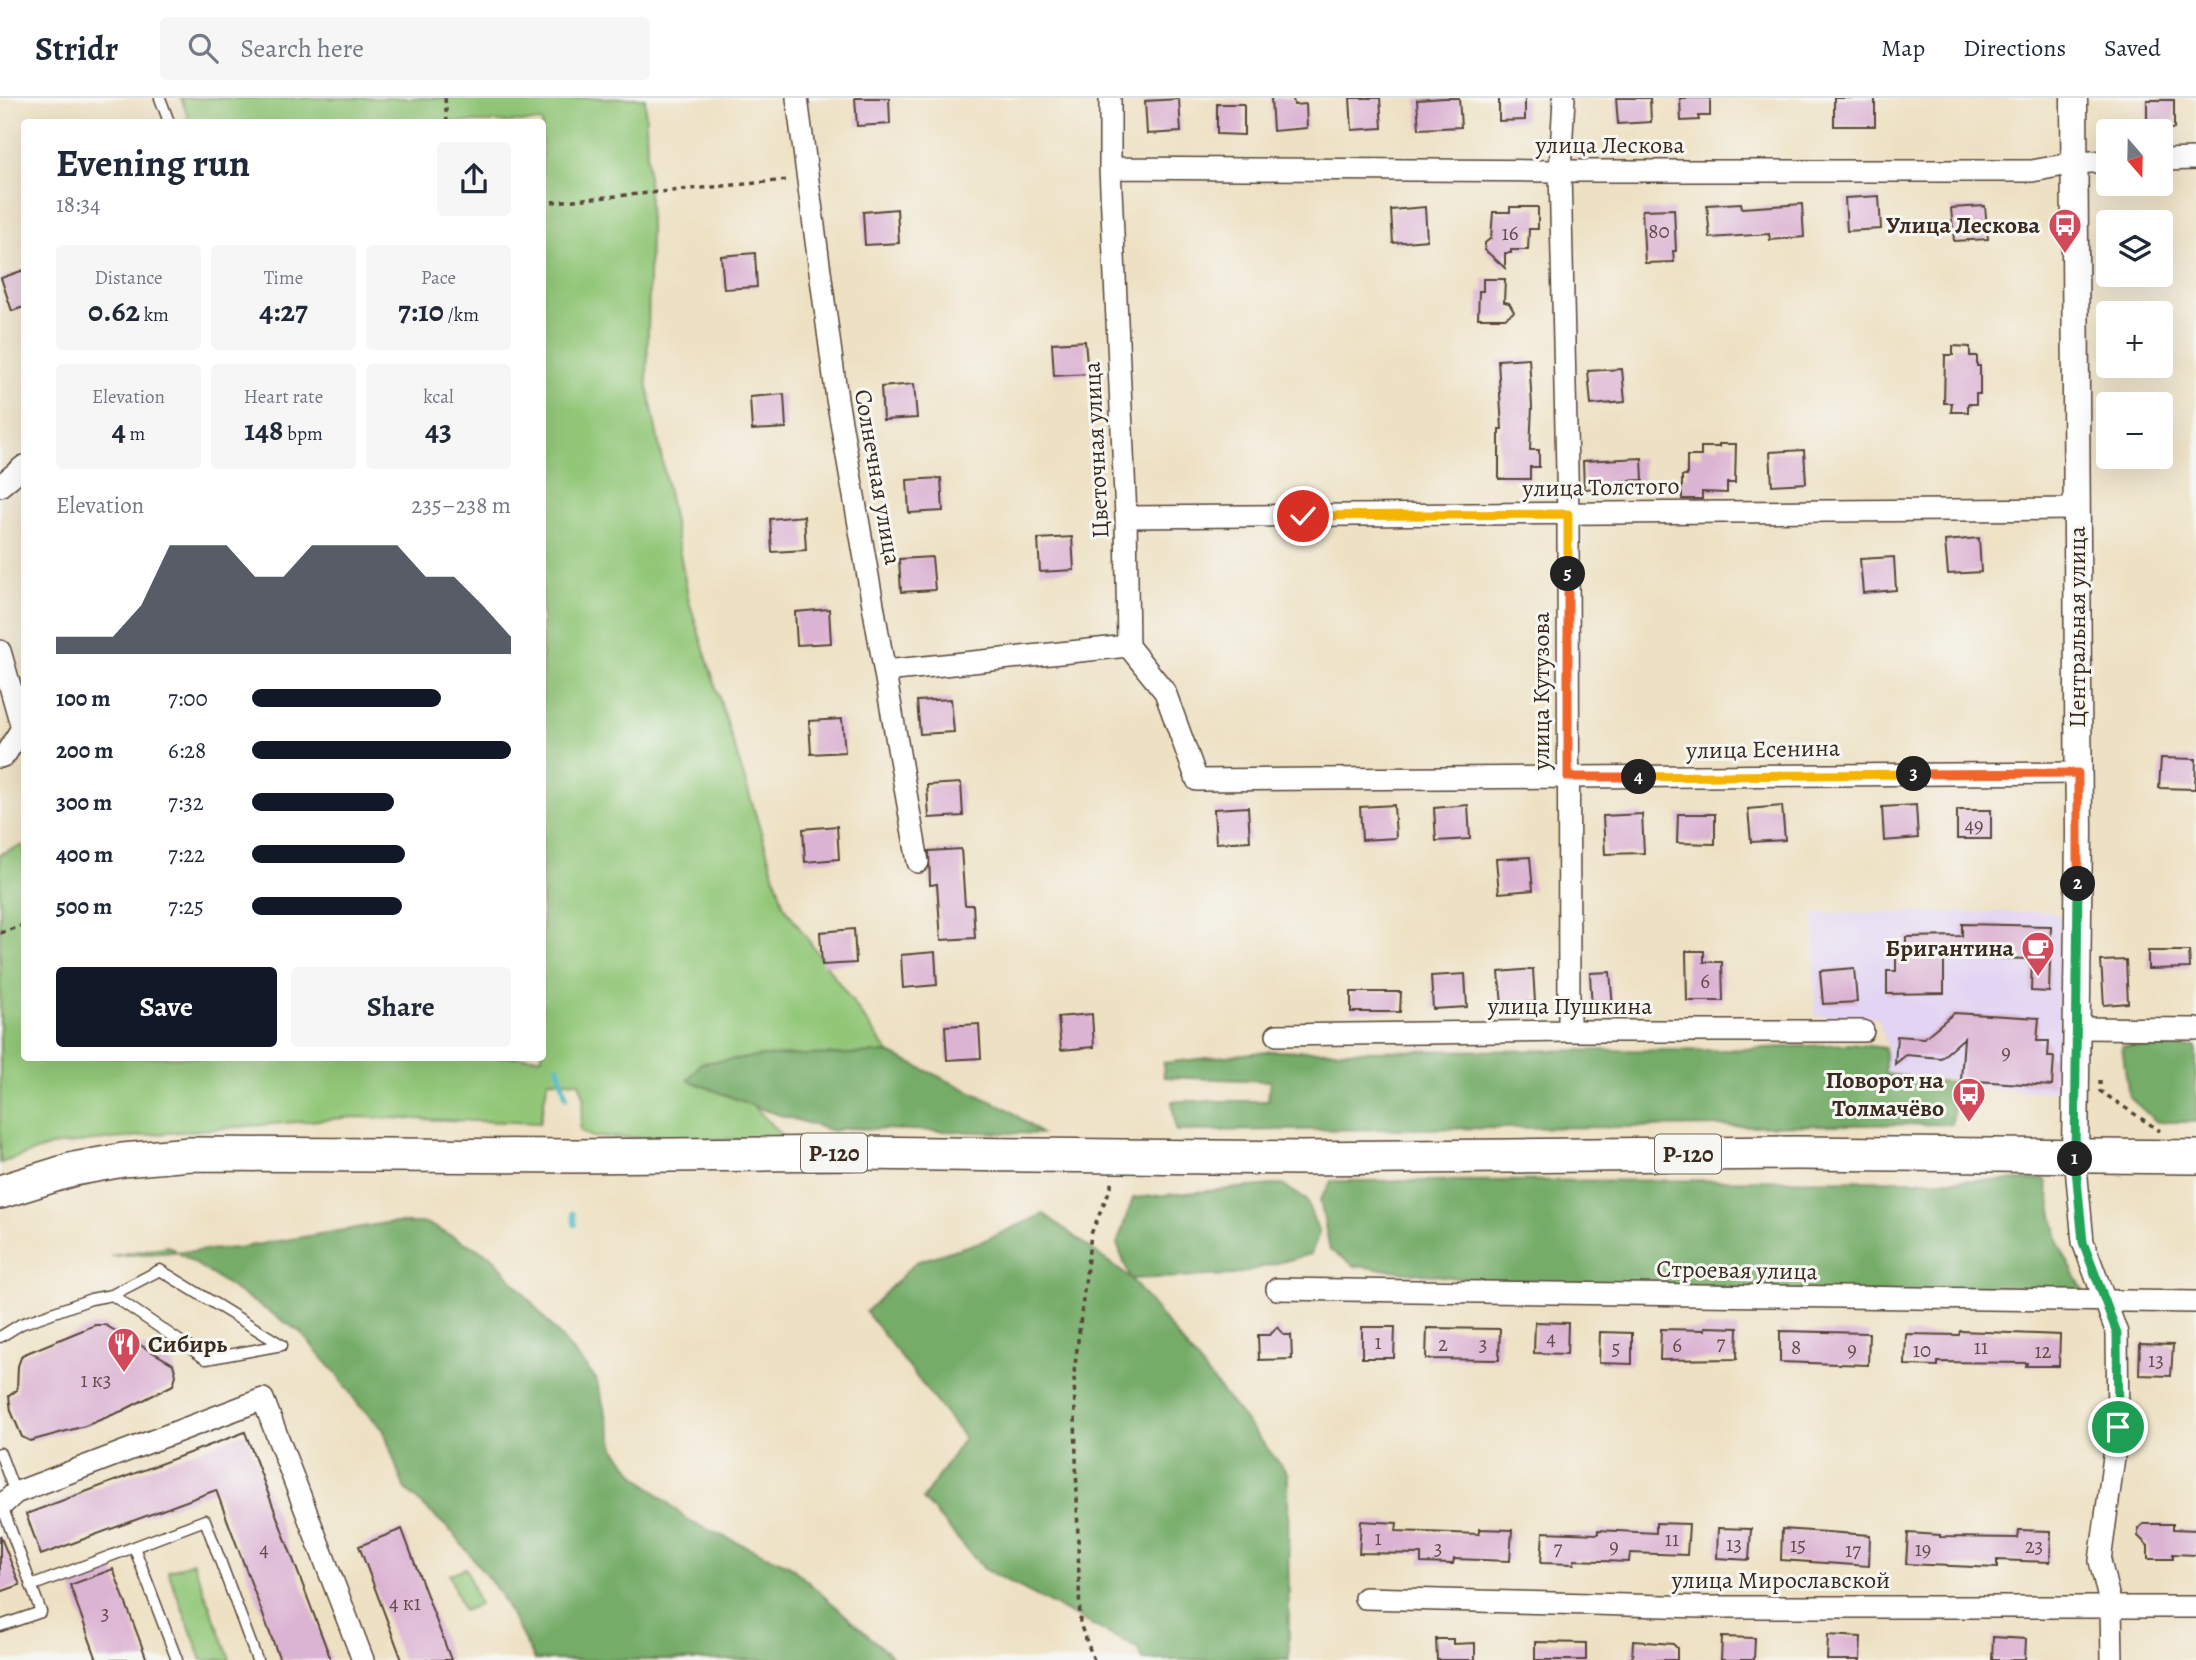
<!DOCTYPE html>
<meta charset="utf-8">
<style>
:root{--surface:#fff;--page:#f6f6f7;--text:#1f2937;--muted:#747a83;--line:#e0e1e3;--accent:#111827}
body{margin:0;font-family:Alegreya,serif;background:var(--page);color:var(--text);height:100vh;display:flex;flex-direction:column;font-size:26px;white-space:nowrap}
*{box-sizing:border-box;margin:0}
p{font-size:23px;color:var(--muted)}
.icon{flex:none;width:38px;height:38px;fill:none;stroke:currentColor;stroke-width:2;stroke-linecap:round;stroke-linejoin:round}
.map{position:relative;flex:1;overflow:hidden}
.sheet{position:absolute;left:21px;top:21px;width:525px;height:942px;display:flex;flex-direction:column;background:var(--surface);border-radius:7px;box-shadow:0 7px 28px #0002}
.sheet>*{flex:none}
.needle{width:46px;rotate:160deg}
.tools{position:absolute;left:2096px;top:21px;display:grid;gap:14px}
.tools a{display:grid;place-items:center;width:77px;height:77px;border-radius:7px;background:var(--surface);box-shadow:0 7px 28px #0002;font-size:35px}
.pin{position:absolute;display:grid;place-items:center;width:60px;height:60px;color:#fff;margin:-30px;border:4px solid #fff;border-radius:50%;box-shadow:0 2px 7px #0007}
.km{position:absolute;width:35px;height:35px;margin:-18px;border-radius:50%;background:#222;color:#fff;font-size:19px;line-height:35px;text-align:center}
.round{display:grid;place-items:center;flex:none;width:74px;height:74px;border-radius:7px;background:var(--page)}
.head{display:flex;align-items:center;justify-content:space-between;height:119px;padding:0 35px}
h1{font-size:38px;font-weight:700;line-height:52px}
.stats{display:grid;grid-template-columns:repeat(3,1fr);gap:10px;height:119px;padding:7px 35px}
.stats div{display:grid;align-content:center;border-radius:7px;background:var(--page);text-align:center}
.stats b{font-size:30px;font-weight:700}
.stats small{font-size:19px;font-weight:400}
.stats p{font-size:19px}
.chart{height:196px;padding:14px 35px}
.chart p{display:flex;justify-content:space-between}
.chart svg{width:100%;height:126px;margin-top:7px;fill:var(--accent);opacity:.7}
.cta{display:flex;gap:14px;margin-top:auto;padding:14px 35px}
.cta a{flex:1;height:80px;border-radius:7px;background:var(--accent);color:#fff;font-size:28px;font-weight:700;line-height:80px;text-align:center}
.cta a+a{background:var(--page);color:var(--text)}
ul{padding:0 35px;list-style:none;font-size:23px}
li{display:grid;grid-template-columns:112px 84px 1fr;align-items:center;height:52px}
li i{height:18px;border-radius:9px;background:var(--accent)}
header{display:flex;align-items:center;gap:42px;box-sizing:border-box;height:98px;padding:0 35px;background:var(--surface);border-bottom:2px solid var(--line)}
header strong{font-size:33px}
nav{display:flex;gap:38px;margin-inline-start:auto;font-size:24px}
.search{width:490px;height:63px;background:var(--page);display:flex;align-items:center;gap:18px;box-sizing:border-box;padding:0 24px;border-radius:7px;color:var(--muted);font-size:26px}
.map>svg:first-child{display:block}
.built{fill:#e2d4f3}
.green{fill:#92c778;stroke:#66784b;stroke-width:2}
.forest{fill:#75ac68;stroke:#586b43;stroke-width:2}
.lines{fill:none;stroke-linecap:round;stroke-linejoin:round}
.stream{stroke:#4dbbc6;stroke-width:5}
.building{fill:#dcb4d3}
.service-casing{stroke:#564537;stroke-width:13}
.minor-casing{stroke:#564537;stroke-width:24}
.tertiary-casing{stroke:#564537;stroke-width:29}
.primary-casing{stroke:#564537;stroke-width:36}
.path{stroke:#564537;stroke-width:3.5;stroke-dasharray:5 5;stroke-linecap:butt}
.service{stroke:#fff;stroke-width:10}
.minor{stroke:#fff;stroke-width:21}
.tertiary{stroke:#fff;stroke-width:26}
.primary{stroke:#fff;stroke-width:33}
.split-1-casing{stroke:#fff;stroke-width:14}
.split-2-casing{stroke:#fff;stroke-width:14}
.split-3-casing{stroke:#fff;stroke-width:14}
.split-4-casing{stroke:#fff;stroke-width:14}
.split-5-casing{stroke:#fff;stroke-width:14}
.split-6-casing{stroke:#fff;stroke-width:14}
.split-1{stroke:#22a559;stroke-width:9}
.split-2{stroke:#22a559;stroke-width:9}
.split-3{stroke:#f0652b;stroke-width:9}
.split-4{stroke:#f5b400;stroke-width:9}
.split-5{stroke:#f0652b;stroke-width:9}
.split-6{stroke:#f5b400;stroke-width:9}
.labels{text-anchor:middle;stroke-width:6;stroke-linejoin:round;paint-order:stroke}
.number-label{font-size:21px;fill:#634c4b}
.shield{fill:#f6f6f2;stroke:#73675e;stroke-width:2}
.shield-label{font-size:23px;font-weight:bold;fill:#3b2a1e}
.street-label{font-size:24px;fill:#3b2a1e;stroke:#f6f6f2}
.poi-label{font-size:24px;font-weight:bold;fill:#3b2a1e;stroke:#f6f6f2;text-anchor:end}
</style>
<header>
<strong>Stridr</strong>
<div class="search"><svg class="icon" aria-label="search" viewBox="0 0 24 24"><circle cx="10" cy="10" r="6"/><path d="M15 15l6 6"/></svg>Search here</div>
<nav><a>Map</a><a>Directions</a><a>Saved</a></nav>
</header>
<div class="map">
<svg width="2196" height="1562" viewBox="0 0 2196 1562">
<rect width="100%" height="100%" fill="#f6f6f2"/>
<filter id="ink" filterUnits="userSpaceOnUse"><feTurbulence type="fractalNoise" baseFrequency=".0143" numOctaves="2"/><feDisplacementMap in="SourceGraphic" scale="14" xChannelSelector="R" yChannelSelector="G"/><feConvolveMatrix kernelMatrix="1 2 1 2 8 2 1 2 1" color-interpolation-filters="sRGB"/></filter>
<filter id="wash" filterUnits="userSpaceOnUse"><feTurbulence type="fractalNoise" baseFrequency=".00686" numOctaves="4" result="noise"/><feDisplacementMap in="SourceGraphic" scale="28" xChannelSelector="R" yChannelSelector="G"/><feGaussianBlur stdDeviation="1.57" result="paint"/><feColorMatrix in="noise" values="0 0 0 0 0 0 0 0 0 0 0 0 0 0 0 0 0 1.4 0 .05"/><feComposite in="paint" operator="in"/></filter>
<g filter="url(#wash)">
<rect width="100%" height="100%" fill="#eee1c3"/>
<path class="built" d="M2051 814 2065 819 2056 994 1962 990 1958 982 1886 974 1887 948 1878 919 1815 918V815Z"/>
<path class="green" d="M181 0H645L650 131 647 284 689 503 784 808 889 955 764 958 701 966 688 982 753 1007 780 1036 773 1042 592 1039 580 1032 584 998 579 984 548 982 540 1025 355 1019 167 1035 51 1048 0 1065V756L24 747V959H542V24H190Z
M193 1464 230 1561 228 1562H202L168 1473Z
M466 1470 479 1507 463 1513 449 1476Z"/>
<path class="forest" d="M1850 946 1885 950V976L1956 985 1952 1026 1176 1033 1172 1003H1268L1270 983 1164 979 1163 965 1272 953 1722 952Z
M2122 948 2196 949V1024H2157L2129 999Z
M889 955 1008 1011 1041 1036 846 1030 833 1033 764 1012 688 982 701 965 764 958Z
M2046 1082 2059 1147 2087 1200 1545 1190 1355 1168 1330 1152 1320 1102 1332 1083Z
M1282 1086 1306 1102 1319 1135 1311 1156 1233 1177 1131 1181 1288 1376 1289 1562H1143L1137 1550 984 1471 923 1401 964 1340 866 1214 916 1164 983 1143 1044 1116 1130 1180 1117 1146 1133 1100Z
M386 1125H426L492 1158 596 1281 616 1352 637 1378 690 1424 789 1467 896 1562H535L498 1493 452 1434 404 1390 383 1331 358 1306 336 1275 300 1234 177 1154 111 1158 168 1148 177 1154 237 1150Z"/>
<g class="lines">
<path class="stream" d="M558 968 566 999
M573 1115 575 1127"/>
</g>
<g id="blocks">
<path class="building" d="M855 0H889L890 26 857 28Z
M1271 0H1293L1294 7 1306 6 1307 30 1273 33Z
M1350 0H1380L1382 30 1352 32Z
M1444 0H1459L1461 29 1419 31 1417 2Z
M1499 0H1525V22L1499 23Z
M1616 0H1650L1651 24 1618 26Z
M1680 0H1710V18H1698L1699 22 1681 23Z
M1834 0H1875V28H1834Z
M1179 1 1181 34 1147 36 1145 3Z
M2147 2H2174V31L2158 30V24H2147Z
M1217 6H1244V37L1217 36Z
M1879 98 1881 131 1847 133 1845 100Z
M1741 105 1742 110 1802 106 1804 139 1770 142 1769 136 1710 140 1707 107Z
M1985 108 1988 141 1954 143 1951 110Z
M1425 109 1427 142 1393 145 1391 112Z
M1510 109H1538V131H1529L1528 152H1511V155H1505V170L1485 152V145L1491 140 1493 114H1510Z
M897 111 899 145 865 147 863 114Z
M1674 111 1676 153H1673L1674 164 1645 165 1642 112Z
M755 155 757 189 724 191 721 158Z
M24 172V209L12 213 1 180Z
M1483 181H1505L1504 204 1509 205 1514 214 1505 220H1478L1479 193H1483Z
M1085 243 1088 276 1054 278 1052 245Z
M1953 248 1970 249V258H1977V268H1980V296H1976V306H1968V314H1951L1952 305H1944L1945 257H1953Z
M1529 260 1532 308 1530 352H1539V369H1530V381H1499V331H1502L1498 262Z
M1622 271 1625 304 1591 307 1588 273Z
M914 286 917 320 883 322 881 289Z
M784 296 786 330 752 332 750 299Z
M1719 346H1736L1735 385H1727V395L1702 394V401H1682V378H1687V358H1701V349H1719Z
M1804 352 1806 385 1772 387 1770 354Z
M1642 360 1643 382 1621 383V389L1584 391 1583 363Z
M941 380 943 413 909 415 907 382Z
M804 418 806 452 772 454 770 421Z
M1072 439 1074 472 1040 474 1038 441Z
M1979 440 1981 474 1948 476 1945 443Z
M932 459 935 492 901 494 899 461Z
M1894 459 1896 492 1863 495 1860 461Z
M829 511 831 545 797 547 795 514Z
M951 601 954 634 920 636 917 603Z
M842 621 845 654 811 656 809 623Z
M2161 660 2196 661 2195 691 2159 690Z
M961 685 963 718 929 720 927 687Z
M1394 707 1396 740 1362 742 1360 709Z
M1468 707 1470 741 1436 743 1434 710Z
M1916 707 1918 740 1884 743 1882 709Z
M1782 708 1785 742 1751 744 1748 711Z
M1248 709 1250 743 1216 745 1214 711Z
M1957 712H1991V741H1957Z
M1642 716 1644 755 1605 756 1603 718Z
M1678 716H1715V746L1677 745Z
M837 728 839 761 805 764 803 731Z
M961 751 965 807H973L975 840 941 842 937 786 930 787 929 753Z
M1530 759 1533 792 1499 795 1496 761Z
M1962 826 2051 828 2049 894 2031 893 2032 861 1944 859V895L1887 896V873H1896V855H1906V839L1962 838Z
M854 831 856 865 822 867 820 834Z
M1686 853H1704V864H1722L1723 903H1687Z
M2148 853H2189L2190 870 2148 871Z
M935 854 937 887 903 890 901 857Z
M2126 862 2128 905 2104 907 2101 863Z
M1854 870 1857 904 1823 906 1820 873Z
M1533 871 1535 904 1502 907 1499 874Z
M1610 874 1613 909 1592 911 1590 875Z
M1465 876 1467 909 1433 911 1431 878Z
M1351 894H1401L1400 914H1351Z
M1954 915 2039 920 2037 943H2049L2048 959H2054L2052 988 1961 982 1964 940 1941 960 1906 957 1895 966 1897 938 1924 940Z
M1092 916 1094 949 1061 952 1058 919Z
M979 926 981 960 947 962 945 928Z
M1535 1224 1568 1225 1567 1256 1534 1255Z
M95 1227H105L173 1266 176 1277 173 1287 122 1313 85 1328 30 1343 22 1339 11 1313 9 1298 17 1292 18 1268 22 1257Z
M1277 1229 1284 1237H1291L1292 1261 1259 1262 1258 1237H1270Z
M1362 1229H1395L1394 1260H1362Z
M1705 1229 1738 1230 1737 1261 1660 1262 1661 1231 1705 1232Z
M1427 1230 1500 1231 1499 1262 1426 1261Z
M1780 1233 1869 1235 1868 1267 1780 1264Z
M1960 1233 2060 1237 2059 1268H2026L2027 1265 1938 1264V1268L1905 1267 1906 1236 1959 1237Z
M1600 1234 1632 1235V1266L1599 1265Z
M2140 1246 2173 1247 2171 1278 2139 1277Z
M245 1334 331 1562H280L216 1392 41 1457 26 1416Z
M1361 1423 1397 1425 1396 1433 1479 1436V1431L1512 1432 1510 1463 1454 1461 1453 1466 1421 1465V1456L1359 1455Z
M1656 1425 1689 1426 1687 1457 1630 1455 1629 1464 1574 1462V1466L1541 1465 1543 1434 1598 1436V1432L1656 1435Z
M2143 1426H2173V1431L2196 1432V1457L2173 1456V1461H2148V1448L2138 1438V1431Z
M1718 1430 1751 1431 1749 1462 1717 1460Z
M402 1431 451 1562H402L359 1448Z
M1782 1431 1870 1437 1869 1468 1781 1462Z
M2019 1432 2051 1433 2050 1464 1997 1462V1470L1906 1466 1908 1435 1940 1437V1439L2018 1440Z
M0 1437 20 1487 0 1494Z
M113 1471 140 1543 147 1562H97L70 1487Z
M1828 1537 1861 1539 1860 1562H1827Z
M1722 1539 1755 1540 1754 1562H1721Z
M1993 1539 2026 1541 2025 1562H1992Z
M1436 1541H1453V1546L1475 1545V1562H1437Z
M1633 1543 1673 1546 1677 1550V1562H1632Z
M1535 1544 1586 1545V1562H1535Z"/>
</g>
</g>
<g filter="url(#ink)">
<use href="#blocks" fill-opacity="0" stroke="#564537" stroke-width="2"/>
<g class="lines">
<defs>
<path id="service" d="M160 0 169 24
M112 1197 206 1261 282 1247
M0 1239 21 1226 91 1201 112 1197 160 1172 282 1247
M0 1355 15 1395
M134 1449 205 1422 257 1562
M31 1488 134 1449 177 1562
M0 1528 41 1514 2 1408"/>
<path id="minor" d="M797 0 837 301 918 764
M1110 0V70L1126 419 1128 548 1165 594 1197 682 2078 675
M1564 0 1560 73 1568 416 1569 933
M2161 62 2196 61
M1110 70 1560 73H2032L2075 65 2109 63
M0 388 24 368
M1126 419 2076 411
M0 553 22 630 5 657 0 659
M885 573 1128 548
M2078 930 2196 931
M1277 937 1569 933H1863
M2075 1058 2083 1144 2117 1235 2118 1329 2100 1463 2111 1509 2112 1562
M1277 1191 2196 1204
M0 1409 15 1395 263 1301 363 1562
M1365 1500 1702 1509H2196"/>
<path id="tertiary" d="M2074 0 2079 735 2075 1058"/>
<path id="primary" d="M0 1094 74 1071 123 1062 190 1056 576 1058 854 1055 1301 1060 1797 1055 2196 1059"/>
</defs>
<use href="#service" class="service-casing"/>
<use href="#minor" class="minor-casing"/>
<use href="#tertiary" class="tertiary-casing"/>
<use href="#primary" class="primary-casing"/>
<path class="path" d="M445 0 447 24
M542 105 788 82
M0 835 24 827
M2100 982V993L2160 1033
M1094 1562 1080 1526 1074 1275 1091 1136 1111 1089V1082"/>
<use href="#service" class="service"/>
<use href="#minor" class="minor"/>
<use href="#tertiary" class="tertiary"/>
<use href="#primary" class="primary"/>
</g>
</g>
<g class="lines" filter="url(#ink)">
<defs>
<path id="split-1" d="M2075 1061 2083 1144 2117 1235 2118 1329"/>
<path id="split-2" d="M2075 1061 2078 786"/>
<path id="split-3" d="M1914 676 2078 675V786"/>
<path id="split-4" d="M1639 679 1914 676"/>
<path id="split-5" d="M1568 476V679H1639"/>
<path id="split-6" d="M1303 418 1568 416V476"/>
</defs>
<use href="#split-1" class="split-1-casing"/>
<use href="#split-2" class="split-2-casing"/>
<use href="#split-3" class="split-3-casing"/>
<use href="#split-4" class="split-4-casing"/>
<use href="#split-5" class="split-5-casing"/>
<use href="#split-6" class="split-6-casing"/>
<use href="#split-1" class="split-1"/>
<use href="#split-2" class="split-2"/>
<use href="#split-3" class="split-3"/>
<use href="#split-4" class="split-4"/>
<use href="#split-5" class="split-5"/>
<use href="#split-6" class="split-6"/>
</g>
<defs>
<symbol id="bus-pin" viewBox="-11 -11 22 30"><path d="M0 17L-7.5 6A9.5 9.5 0 1 1 7.5 6Z" fill="#d1495b" stroke="#f6f6f2"/><path d="M-5-6H5V4H4V6H2V4H-2V6H-4V4H-5ZM-3.5-4V0h7V-4ZM-3.5 1.2v1.5H-2V1.2ZM2 1.2v1.5H3.5V1.2Z" fill="#fff"/></symbol>
<symbol id="cafe-pin" viewBox="-11 -11 22 30"><path d="M0 17L-7.5 6A9.5 9.5 0 1 1 7.5 6Z" fill="#d1495b" stroke="#f6f6f2"/><path d="M-5.5-4.5H6V0H3Q3 3.5 0 3.5H-2.5Q-5.5 3.5-5.5 0ZM3-3.2v2h1.7v-2ZM-6 4.5H4V6H-6Z" fill="#fff"/></symbol>
<symbol id="restaurant-pin" viewBox="-11 -11 22 30"><path d="M0 17L-7.5 6A9.5 9.5 0 1 1 7.5 6Z" fill="#d1495b" stroke="#f6f6f2"/><path d="M-5-6h1v4h1v-4h1v4h1v-4h1v5L-1.5 .5V6h-2V.5L-5-1ZM5-6V6H3V1.5H1.5Q1.5-4 5-6Z" fill="#fff"/></symbol>
</defs>
<g fill-rule="evenodd">
<use href="#bus-pin" x="2046" y="108" width="38" height="52"/>
<use href="#cafe-pin" x="2019" y="831" width="38" height="52"/>
<use href="#bus-pin" x="1950" y="977" width="38" height="52"/>
<use href="#restaurant-pin" x="105" y="1227" width="38" height="52"/>
</g>
<g class="labels">
<g class="number-label">
<text x="1659" y="140">80</text>
<text x="1510" y="142">16</text>
<text x="1974" y="734">49</text>
<text x="1705" y="890">6</text>
<text x="2006" y="961">9</text>
<text x="1551" y="1247">4</text>
<text x="1378" y="1251">1</text>
<text x="1721" y="1252">7</text>
<text x="1443" y="1253">2</text>
<text x="1483" y="1253">3</text>
<text x="1677" y="1254">6</text>
<text x="1796" y="1256">8</text>
<text x="1981" y="1256">11</text>
<text x="1616" y="1257">5</text>
<text x="1852" y="1258">9</text>
<text x="1922" y="1259">10</text>
<text x="2043" y="1260">12</text>
<text x="2156" y="1269">13</text>
<text x="96" y="1289">1 к3</text>
<text x="1378" y="1447">1</text>
<text x="1672" y="1448">11</text>
<text x="1734" y="1453">13</text>
<text x="1798" y="1454">15</text>
<text x="1614" y="1455">9</text>
<text x="2034" y="1455">23</text>
<text x="1438" y="1457">3</text>
<text x="1558" y="1457">7</text>
<text x="264" y="1458">4</text>
<text x="1923" y="1458">19</text>
<text x="1853" y="1459">17</text>
<text x="405" y="1512">4 к1</text>
<text x="105" y="1522">3</text>
</g>
<g class="shield">
<rect x="801" y="1035.5" width="66" height="39" rx="5"/>
<rect x="1655" y="1036.5" width="66" height="39" rx="5"/>
</g>
<g class="shield-label">
<text x="834" y="1063">Р-120</text>
<text x="1688" y="1064">Р-120</text>
</g>
<g class="street-label">
<text x="1610" y="55">улица Лескова</text>
<text transform="translate(1096 352) rotate(-93)" y="8">Цветочная улица</text>
<text transform="translate(878 379) rotate(80)" y="8">Солнечная улица</text>
<text transform="translate(1601 389) rotate(-1)" y="8">улица Толстого</text>
<text transform="translate(2077 529) rotate(-90)" y="8">Центральная улица</text>
<text transform="translate(1541 593) rotate(-90)" y="8">улица Кутузова</text>
<text transform="translate(1763 651) rotate(-1)" y="8">улица Есенина</text>
<text x="1570" y="916">улица Пушкина</text>
<text transform="translate(1737 1172) rotate(1)" y="8">Строевая улица</text>
<text x="1781" y="1490">улица Мирославской</text>
</g>
<g class="poi-label">
<text x="2040" y="135">Улица Лескова</text>
<text x="2014" y="858">Бригантина</text>
<text x="1944" y="990">Поворот на<tspan x="1944" dy="28">Толмачёво</tspan></text>
<text x="148" y="1254" text-anchor="start">Сибирь</text>
</g>
</g>
</svg>
<div class="tools">
<a><svg class="needle" viewBox="-14 -14 28 28"><path d="M0-13l5 13h-10z" fill="#e53935"/><path d="M0 13l5-13h-10z" fill="#747a83"/></svg></a>
<a><svg class="icon" aria-label="layers" viewBox="0 0 24 24"><path d="M12 4l9 5-9 5-9-5zM3 14l9 5 9-5"/></svg></a>
<a>+</a>
<a>−</a>
</div>
<div class="pin" style="left:2118px;top:1329px;background:#1e9e55"><svg class="icon" aria-label="arrive" viewBox="0 0 24 24"><path d="M6 21V4h12l-3 4 3 4H6"/></svg></div>
<div class="pin" style="left:1303px;top:418px;background:#d93025"><svg class="icon" aria-label="check" viewBox="0 0 24 24"><path d="M5 12l5 5 9-10"/></svg></div>
<b class="km" style="left:2075px;top:1061px">1</b>
<b class="km" style="left:2078px;top:786px">2</b>
<b class="km" style="left:1914px;top:676px">3</b>
<b class="km" style="left:1639px;top:679px">4</b>
<b class="km" style="left:1568px;top:476px">5</b>
<section class="sheet">
<div class="head"><div><h1>Evening run</h1><p>18:34</p></div><a class="round"><svg class="icon" aria-label="share" viewBox="0 0 24 24"><path d="M12 15V3M7 8l5-5 5 5M5 13v7h14v-7"/></svg></a></div>
<div class="stats">
<div><p>Distance</p><b>0.62<small> km</small></b></div>
<div><p>Time</p><b>4:27</b></div>
<div><p>Pace</p><b>7:10<small> /km</small></b></div>
</div>
<div class="stats">
<div><p>Elevation</p><b>4<small> m</small></b></div>
<div><p>Heart rate</p><b>148<small> bpm</small></b></div>
<div><p>kcal</p><b>43</b></div>
</div>
<div class="chart"><p><span>Elevation</span>235–238 m</p>
<svg viewBox="0 0 160 44" preserveAspectRatio="none"><path d="M0 44V38L10 38L20 38L30 27L40 6L50 6L60 6L70 17L80 17L90 6L100 6L110 6L120 6L130 17L140 17L150 27L160 38V44z"/></svg>
</div>
<ul>
<li><b>100 m</b>7:00<i style="width:73%"></i></li>
<li><b>200 m</b>6:28<i style="width:100%"></i></li>
<li><b>300 m</b>7:32<i style="width:55%"></i></li>
<li><b>400 m</b>7:22<i style="width:59%"></i></li>
<li><b>500 m</b>7:25<i style="width:58%"></i></li>
</ul>
<div class="cta"><a>Save</a><a>Share</a></div>
</section>
</div>
